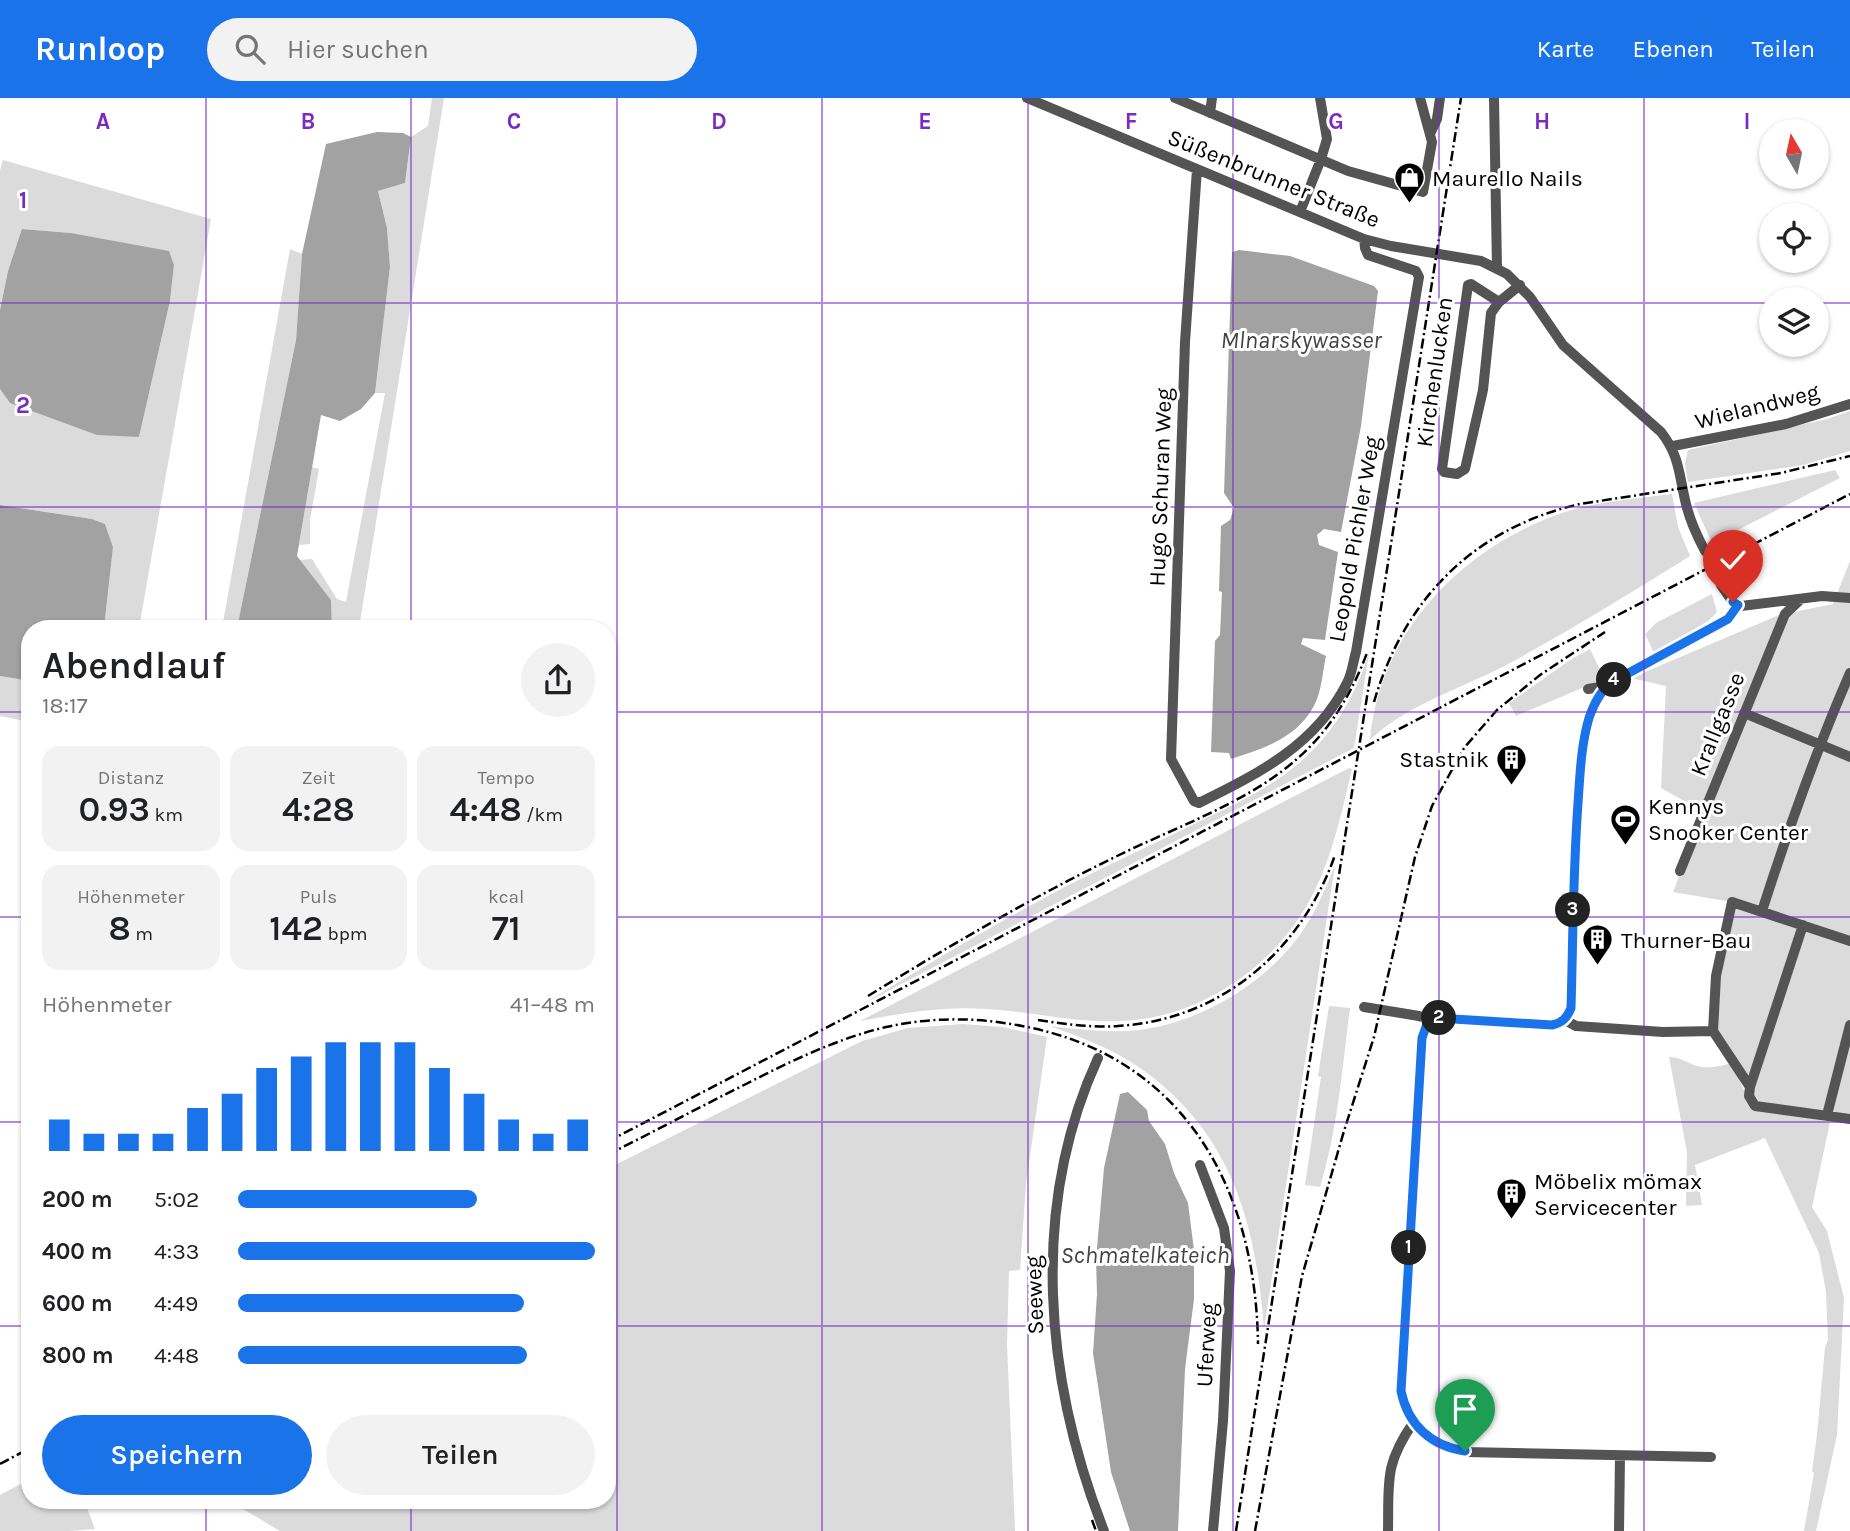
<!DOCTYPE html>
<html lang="de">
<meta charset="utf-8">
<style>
:root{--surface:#fff;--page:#f2f2f2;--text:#202124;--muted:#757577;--accent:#1a73e8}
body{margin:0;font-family:Karla,sans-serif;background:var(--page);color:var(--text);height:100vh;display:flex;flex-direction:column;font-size:26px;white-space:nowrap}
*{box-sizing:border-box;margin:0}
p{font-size:23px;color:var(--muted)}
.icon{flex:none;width:38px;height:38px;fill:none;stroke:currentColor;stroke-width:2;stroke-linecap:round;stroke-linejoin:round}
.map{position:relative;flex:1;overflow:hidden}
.drawer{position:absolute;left:21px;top:522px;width:595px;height:889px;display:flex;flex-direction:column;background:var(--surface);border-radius:28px;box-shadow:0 2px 5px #0004}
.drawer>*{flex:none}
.needle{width:46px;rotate:351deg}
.buttons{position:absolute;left:1759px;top:21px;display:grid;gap:14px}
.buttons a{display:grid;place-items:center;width:70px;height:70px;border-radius:50%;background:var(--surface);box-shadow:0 2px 5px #0004;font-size:35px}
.pin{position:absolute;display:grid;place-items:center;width:60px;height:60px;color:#fff;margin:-72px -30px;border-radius:50% 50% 50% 0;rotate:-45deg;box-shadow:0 0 7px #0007}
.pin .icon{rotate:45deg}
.km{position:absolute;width:35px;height:35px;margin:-18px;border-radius:50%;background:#222;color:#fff;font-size:19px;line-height:35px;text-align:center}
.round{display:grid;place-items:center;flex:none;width:74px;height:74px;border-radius:37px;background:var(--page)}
.overview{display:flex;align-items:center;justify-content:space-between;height:119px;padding:0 21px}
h1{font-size:38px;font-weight:600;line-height:52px}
.figures{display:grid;grid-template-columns:repeat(3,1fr);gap:10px;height:119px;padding:7px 21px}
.figures div{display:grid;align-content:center;border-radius:18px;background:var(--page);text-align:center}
.figures b{font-size:35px;font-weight:600}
.figures small{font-size:19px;font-weight:400}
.figures p{font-size:19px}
.chart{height:196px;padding:14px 21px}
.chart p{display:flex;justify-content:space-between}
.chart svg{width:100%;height:126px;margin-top:7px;stroke:var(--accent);stroke-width:6}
.primary-button{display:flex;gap:14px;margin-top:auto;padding:14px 21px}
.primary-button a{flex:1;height:80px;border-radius:42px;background:var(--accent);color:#fff;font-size:28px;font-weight:600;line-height:80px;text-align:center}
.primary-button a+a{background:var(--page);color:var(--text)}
ul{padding:0 21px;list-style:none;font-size:23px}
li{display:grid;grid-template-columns:112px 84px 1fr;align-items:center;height:52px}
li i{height:18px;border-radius:9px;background:var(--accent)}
header{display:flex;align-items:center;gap:42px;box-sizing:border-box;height:98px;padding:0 35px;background:var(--accent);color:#fff}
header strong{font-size:33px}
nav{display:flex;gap:38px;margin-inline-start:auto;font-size:24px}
.search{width:490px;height:63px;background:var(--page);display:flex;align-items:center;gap:18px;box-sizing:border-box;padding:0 24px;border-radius:38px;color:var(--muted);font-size:26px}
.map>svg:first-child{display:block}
.green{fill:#dbdbdb}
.water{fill:#a2a2a2}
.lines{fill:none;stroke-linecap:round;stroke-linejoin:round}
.minor-tunnel{stroke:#d9d9d9;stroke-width:10;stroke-dasharray:10 5;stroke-linecap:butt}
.minor{stroke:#545454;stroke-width:10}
.rail{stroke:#000;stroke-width:2.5;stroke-dasharray:10 3.5 2 3.5;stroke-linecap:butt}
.route-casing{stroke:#fff;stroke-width:14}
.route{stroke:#1a73e8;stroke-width:9}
.grid{fill:none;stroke:#7b2cbf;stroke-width:2;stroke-opacity:0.55}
.labels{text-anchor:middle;stroke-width:6;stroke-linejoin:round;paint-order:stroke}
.street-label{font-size:23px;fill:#000;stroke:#fff}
.poi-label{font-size:23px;fill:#000;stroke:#fff;text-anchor:start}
.water-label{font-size:24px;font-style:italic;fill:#434343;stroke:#fff}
.grid-label{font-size:23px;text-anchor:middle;font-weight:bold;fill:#7b2cbf;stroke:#fff;stroke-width:6;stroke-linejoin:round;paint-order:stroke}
</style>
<header>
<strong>Runloop</strong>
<div class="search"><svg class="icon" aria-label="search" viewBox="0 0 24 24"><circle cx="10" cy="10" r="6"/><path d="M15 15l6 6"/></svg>Hier suchen</div>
<nav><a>Karte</a><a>Ebenen</a><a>Teilen</a></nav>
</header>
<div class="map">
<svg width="1850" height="1433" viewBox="0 0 1850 1433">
<rect width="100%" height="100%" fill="#fff"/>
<path class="green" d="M432 0H444L359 530H332L331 502 300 462 312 461 337 501 346 504 385 295H375L390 169 387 130 378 93 405 85 411 39 428 28Z
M3 62 211 121 139 530H104L113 449 105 426 92 421 0 407V291L10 305 139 339 170 203 174 167 169 154 71 135 23 131 8 173 0 212V72Z
M290 151 302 156 296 242 237 530H222Z
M1850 313V353L1803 367 1688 384 1685 366 1688 352 1827 321Z
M312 369 319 371 310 422V446L299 447Z
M1835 372 1840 380 1712 445 1694 405Z
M1672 396 1678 429 1690 458C1631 495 1572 531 1510 565 1466 589 1407 606 1370 642 1380 533 1463 449 1562 415 1597 403 1636 401 1672 396Z
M1850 463V1021L1755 1008 1713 933 1732 804 1673 794 1704 714 1661 690 1666 588 1631 580 1779 517 1833 506Z
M1712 496 1717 514 1708 523 1654 555 1645 536 1656 525Z
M1590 551 1604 580 1602 584 1594 585 1516 618 1509 605 1570 562Z
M1369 555 1354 650 863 906C929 865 996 825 1065 789 1109 766 1154 746 1198 724 1238 705 1279 686 1311 654 1339 626 1357 592 1369 555Z
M0 578 30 583V624L0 618Z
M1349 670 1352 671C1341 717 1331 766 1307 807 1270 872 1196 921 1120 923 1075 925 1032 914 987 911 944 908 903 915 860 923Z
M1335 767 1264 1231C1256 1124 1231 1032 1137 968 1111 950 1080 939 1050 928 1075 931 1100 934 1125 933 1193 930 1263 889 1302 834 1316 813 1326 790 1335 767Z
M1329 908 1350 910C1342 970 1338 1031 1320 1089L1305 1087 1321 979 1318 978Z
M963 926 1002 929 1047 939 1026 1086 1020 1172 1009 1173 1007 1247 1015 1433H280L228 1402H607V1071L862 943 908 930Z
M1669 959C1680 959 1687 965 1697 968 1708 971 1721 968 1732 965L1752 1010 1830 1024 1812 1109 1827 1133 1844 1200 1837 1337 1816 1433H1804L1814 1375 1812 1373 1817 1337 1825 1249 1828 1242 1826 1194 1819 1155 1765 1040 1695 1067 1702 1107 1686 1108 1687 1054Z
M30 1381V1402H84L95 1431 70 1433H0V1397Z"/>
<path class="water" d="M377 34 403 35 411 39 405 85 378 93 387 130 390 169 375 295 361 311 340 323 321 317 297 458 331 502 332 530H237L296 242 302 156 326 46Z
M22 131 71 135 169 153 174 167 170 203 139 339 97 337 10 305 0 291V212L8 173Z
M1239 152 1290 158 1374 188 1378 193 1361 328 1341 434 1324 431 1317 437 1319 447 1338 454 1325 542 1303 540 1301 546 1326 558C1323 572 1322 588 1317 601 1302 638 1266 650 1231 661L1229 655 1211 654 1215 543 1220 537 1222 494 1219 493 1221 428 1230 422 1234 410 1224 395 1232 154Z
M0 407 92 421 105 426 113 449 104 530H30V583L0 578Z
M1128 994 1147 1012 1149 1023 1165 1046 1174 1075 1188 1105 1194 1152V1201L1185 1271 1178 1433H1130L1111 1374 1093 1255 1097 1196 1096 1161 1104 1070 1120 996Z"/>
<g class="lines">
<path class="minor-tunnel" d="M1705 453 1721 487"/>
<path class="minor" d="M1027 0 1364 141 1391 148 1481 163 1507 176 1530 199 1563 247 1661 334C1680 358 1679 378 1686 406 1690 423 1697 438 1705 453
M1175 0 1348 73 1423 94 1432 44 1420 0
M1494 0 1497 170
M1210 15 1212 0
M1431 34 1437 21 1440 0
M1197 71 1185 244 1171 661 1194 703 1199 705C1258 676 1316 647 1347 585 1352 576 1353 564 1356 554L1419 179 1416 173 1368 157 1365 150 1364 141
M1300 114 1321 61 1327 41 1320 0
M1499 204 1471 186 1468 187 1442 371 1444 374 1457 376 1465 371 1483 292 1491 215 1499 204 1520 187
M1673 348 1786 326 1850 306
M1721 487 1733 504 1741 508 1822 498 1850 500
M1588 591 1607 588
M1744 615 1850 659
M1680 773 1785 516 1801 501
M1762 813C1788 732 1816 653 1850 575
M1803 827 1750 989 1749 998 1755 1008 1850 1021
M1364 909 1419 918 1430 923
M1565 922 1571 910C1573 842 1573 774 1578 705 1580 677 1581 647 1589 620 1594 606 1600 593 1612 584L1725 523 1734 515 1738 507
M1565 922 1576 928 1663 934 1713 933
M1430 923 1422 940 1401 1267C1400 1314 1415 1345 1465 1354L1711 1359
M1430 923 1446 919 1552 927 1565 922
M1098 960C1029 1110 1045 1283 1104 1433
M1750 989 1713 933 1716 878 1732 804 1850 843
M1827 1017 1850 927
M1200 1067 1224 1130 1230 1173 1223 1323 1213 1433
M1388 1433C1389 1384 1384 1367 1413 1325
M1619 1433 1620 1358"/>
<path class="rail" d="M1374 604C1404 501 1474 430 1580 406L1781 375 1850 358
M868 898C949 848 1031 800 1117 758 1176 729 1249 704 1298 660 1330 632 1352 595 1367 555
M1038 922C1065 926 1092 930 1118 928 1221 922 1302 852 1335 757
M607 1044 1850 396
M607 1057C653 1034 698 1010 744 987 789 964 836 941 886 929 931 919 976 919 1022 928 1184 958 1256 1091 1258 1246
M0 1366 30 1350
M1092 1422 1096 1433
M1236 1433 1461 0
M1255 1433 1302 1178 1344 1033 1374 939 1415 759 1432 708 1464 650 1497 612 1540 577 1605 534"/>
</g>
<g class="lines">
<defs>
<path id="route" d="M1465 1353C1431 1348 1408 1327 1401 1293L1422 940 1427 926 1437 920 1552 927C1562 925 1567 920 1571 910 1573 842 1573 774 1578 705 1580 677 1581 647 1589 620 1594 606 1600 593 1612 584L1728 521 1738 507 1733 504"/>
</defs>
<use href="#route" class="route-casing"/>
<use href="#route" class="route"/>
</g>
<path class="grid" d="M206 0V530M411 0V530M617 0V1433M822 0V1433M1028 0V1433M1233 0V1433M1439 0V1433M1644 0V1433M0 205H1771M1816 205H1850M0 409H1850M0 614H30M607 614H1850M0 819H30M607 819H1850M0 1024H30M607 1024H1850M0 1228H30M607 1228H1850M206 1402V1433M411 1402V1433"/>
<defs>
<symbol id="shop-pin" viewBox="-11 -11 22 30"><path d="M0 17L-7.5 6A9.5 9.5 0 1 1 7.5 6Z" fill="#000" stroke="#fff"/><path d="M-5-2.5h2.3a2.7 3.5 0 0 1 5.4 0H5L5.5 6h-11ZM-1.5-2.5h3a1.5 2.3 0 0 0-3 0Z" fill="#fff"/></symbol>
<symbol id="building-pin" viewBox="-11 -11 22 30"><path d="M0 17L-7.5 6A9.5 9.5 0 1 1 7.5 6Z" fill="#000" stroke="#fff"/><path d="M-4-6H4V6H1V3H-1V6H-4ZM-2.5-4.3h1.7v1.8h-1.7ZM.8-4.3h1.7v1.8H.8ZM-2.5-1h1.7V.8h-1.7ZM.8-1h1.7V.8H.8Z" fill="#fff"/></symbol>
<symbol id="stadium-pin" viewBox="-11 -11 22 30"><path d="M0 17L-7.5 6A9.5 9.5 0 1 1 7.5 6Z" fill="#000" stroke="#fff"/><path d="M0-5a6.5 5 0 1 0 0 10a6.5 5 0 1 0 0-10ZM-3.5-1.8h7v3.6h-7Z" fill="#fff"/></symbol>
</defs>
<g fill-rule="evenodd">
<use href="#shop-pin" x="1392" y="62" width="35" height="47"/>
<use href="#building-pin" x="1494" y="644" width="35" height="47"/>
<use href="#stadium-pin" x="1608" y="704" width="35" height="47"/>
<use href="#building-pin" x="1580" y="824" width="35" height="47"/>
<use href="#building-pin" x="1494" y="1078" width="35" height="47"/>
</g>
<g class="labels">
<g class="street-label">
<text transform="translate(1274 80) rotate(22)" y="8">Süßenbrunner Straße</text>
<text transform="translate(1434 274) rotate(-82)" y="8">Kirchenlucken</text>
<text transform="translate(1757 308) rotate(-14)" y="8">Wielandweg</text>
<text transform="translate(1160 389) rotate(-88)" y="8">Hugo Schuran Weg</text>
<text transform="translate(1354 441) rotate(-80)" y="8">Leopold Pichler Weg</text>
<text transform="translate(1717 626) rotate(-68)" y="8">Krallgasse</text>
<text transform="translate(1034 1197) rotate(-92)" y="8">Seeweg</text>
<text transform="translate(1206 1247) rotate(-87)" y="8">Uferweg</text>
</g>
<g class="poi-label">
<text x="1432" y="88">Maurello Nails</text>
<text x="1489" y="669" text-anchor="end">Stastnik</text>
<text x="1648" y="716">Kennys<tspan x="1648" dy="26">Snooker Center</tspan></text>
<text x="1621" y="850">Thurner-Bau</text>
<text x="1534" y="1091">Möbelix mömax<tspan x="1534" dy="26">Servicecenter</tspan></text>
</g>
<g class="water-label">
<text x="1301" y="250">Mlnarskywasser</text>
<text x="1145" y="1165">Schmatelkateich</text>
</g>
</g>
<g class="grid-label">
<text x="103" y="31">A</text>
<text x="308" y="31">B</text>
<text x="514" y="31">C</text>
<text x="719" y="31">D</text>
<text x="925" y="31">E</text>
<text x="1131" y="31">F</text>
<text x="1336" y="31">G</text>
<text x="1542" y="31">H</text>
<text x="1747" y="31">I</text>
<text x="23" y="110">1</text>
<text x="23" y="315">2</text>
</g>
</svg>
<div class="buttons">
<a><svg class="needle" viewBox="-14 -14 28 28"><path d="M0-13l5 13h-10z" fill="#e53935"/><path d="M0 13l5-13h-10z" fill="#757577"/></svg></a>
<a><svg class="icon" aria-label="locate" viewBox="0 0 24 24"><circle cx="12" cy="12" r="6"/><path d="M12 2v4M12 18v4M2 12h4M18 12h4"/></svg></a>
<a><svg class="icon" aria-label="layers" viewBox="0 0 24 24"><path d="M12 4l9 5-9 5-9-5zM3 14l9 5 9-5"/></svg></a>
</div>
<div class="pin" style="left:1465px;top:1353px;background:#1e9e55"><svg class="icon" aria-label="arrive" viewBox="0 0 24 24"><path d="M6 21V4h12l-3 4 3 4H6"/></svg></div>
<div class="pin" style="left:1733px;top:504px;background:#d93025"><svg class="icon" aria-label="check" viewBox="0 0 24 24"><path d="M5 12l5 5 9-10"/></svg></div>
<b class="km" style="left:1409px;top:1150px">1</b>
<b class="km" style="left:1439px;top:920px">2</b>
<b class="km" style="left:1573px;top:812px">3</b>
<b class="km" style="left:1614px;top:582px">4</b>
<section class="drawer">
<div class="overview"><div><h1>Abendlauf</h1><p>18:17</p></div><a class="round"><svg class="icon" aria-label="share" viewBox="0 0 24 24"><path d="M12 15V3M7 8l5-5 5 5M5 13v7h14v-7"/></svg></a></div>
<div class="figures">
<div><p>Distanz</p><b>0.93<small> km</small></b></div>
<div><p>Zeit</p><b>4:28</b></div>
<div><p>Tempo</p><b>4:48<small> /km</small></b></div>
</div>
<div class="figures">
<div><p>Höhenmeter</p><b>8<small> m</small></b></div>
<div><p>Puls</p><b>142<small> bpm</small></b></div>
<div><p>kcal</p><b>71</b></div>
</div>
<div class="chart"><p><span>Höhenmeter</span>41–48 m</p>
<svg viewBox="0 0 160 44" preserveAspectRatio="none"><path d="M5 44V33M15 44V38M25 44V38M35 44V38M45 44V29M55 44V24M65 44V15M75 44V11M85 44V6M95 44V6M105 44V6M115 44V15M125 44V24M135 44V33M145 44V38M155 44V33"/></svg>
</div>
<ul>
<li><b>200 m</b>5:02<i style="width:67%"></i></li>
<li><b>400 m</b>4:33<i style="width:100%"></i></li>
<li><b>600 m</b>4:49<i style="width:80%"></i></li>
<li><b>800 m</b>4:48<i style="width:81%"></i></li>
</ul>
<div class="primary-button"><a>Speichern</a><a>Teilen</a></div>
</section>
</div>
